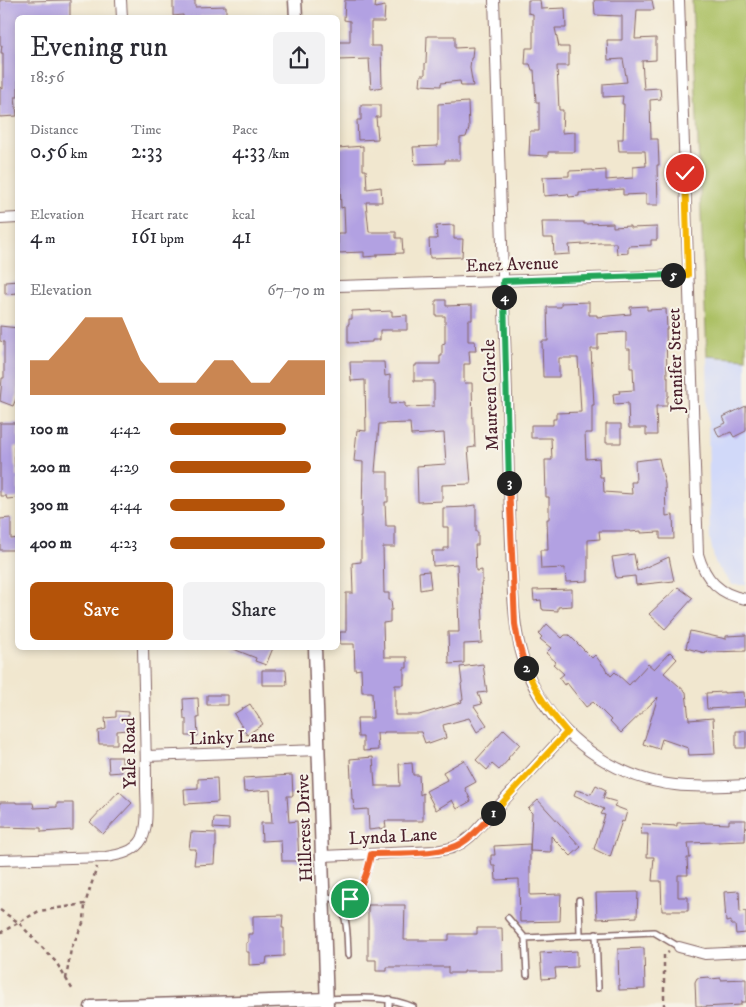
<!DOCTYPE html>
<meta charset="utf-8">
<style>
:root{--surface:#fff;--page:#f2f2f3;--text:#2b2b33;--muted:#7c7c81;--accent:#b45309}
body{margin:0;font-family:"IM FELL DW Pica",serif;background:var(--page);color:var(--text);height:100vh;display:flex;flex-direction:column;font-size:19px;white-space:nowrap}
*{box-sizing:border-box;margin:0}
p{font-size:16px;color:var(--muted)}
.icon{flex:none;width:28px;height:28px;fill:none;stroke:currentColor;stroke-width:2;stroke-linecap:round;stroke-linejoin:round}
.map{position:relative;flex:1;overflow:hidden}
.drawer{position:absolute;left:15px;top:15px;width:325px;height:635px;display:flex;flex-direction:column;background:var(--surface);border-radius:8px;box-shadow:0 2px 8px #0003}
.drawer>*{flex:none}
.pin{position:absolute;display:grid;place-items:center;width:42px;height:42px;color:#fff;margin:-21px;border:2px solid #fff;border-radius:50%;box-shadow:0 1px 5px #0007}
.km{position:absolute;width:25px;height:25px;margin:-12px;border-radius:50%;background:#222;color:#fff;font-size:14px;line-height:25px;text-align:center}
.round{display:grid;place-items:center;flex:none;width:52px;height:52px;border-radius:8px;background:var(--page)}
.summary{display:flex;align-items:center;justify-content:space-between;height:85px;padding:0 15px}
h1{font-size:28px;font-weight:600;line-height:38px}
.figures{display:grid;grid-template-columns:repeat(3,1fr);gap:8px;height:85px;padding:5px 15px}
.figures div{display:grid;align-content:center}
.figures b{font-size:21px;font-weight:600}
.figures small{font-size:14px;font-weight:400}
.figures p{font-size:14px}
.chart{height:140px;padding:10px 15px}
.chart p{display:flex;justify-content:space-between}
.chart svg{width:100%;height:90px;margin-top:5px;fill:var(--accent);opacity:.7}
.button{display:flex;gap:10px;margin-top:auto;padding:10px 15px}
.button a{flex:1;height:58px;border-radius:8px;background:var(--accent);color:#fff;font-size:20px;font-weight:600;line-height:58px;text-align:center}
.button a+a{background:var(--page);color:var(--text)}
ul{padding:0 15px;list-style:none;font-size:16px}
li{display:grid;grid-template-columns:80px 60px 1fr;align-items:center;height:38px}
li i{height:12px;border-radius:6px;background:var(--accent)}
.map>svg:first-child{display:block}
.built{fill:#d1d9f9}
.green{fill:#abc064;stroke:#7a7048}
.building{fill:#b2a1e2}
.lines{fill:none;stroke-linecap:round;stroke-linejoin:round}
.service-casing{stroke:#846564;stroke-width:8}
.minor-casing{stroke:#846564;stroke-width:12}
.tertiary-casing{stroke:#846564;stroke-width:15}
.path{stroke:#846564;stroke-width:2.5;stroke-dasharray:4 4;stroke-linecap:butt}
.service{stroke:#fff;stroke-width:5}
.minor{stroke:#fff;stroke-width:10}
.tertiary{stroke:#fff;stroke-width:12}
.split-1-casing{stroke:#fff;stroke-width:10}
.split-2-casing{stroke:#fff;stroke-width:10}
.split-3-casing{stroke:#fff;stroke-width:10}
.split-4-casing{stroke:#fff;stroke-width:10}
.split-5-casing{stroke:#fff;stroke-width:10}
.split-6-casing{stroke:#fff;stroke-width:10}
.split-1{stroke:#f0652b;stroke-width:6}
.split-2{stroke:#f5b400;stroke-width:6}
.split-3{stroke:#f0652b;stroke-width:6}
.split-4{stroke:#22a559;stroke-width:6}
.split-5{stroke:#22a559;stroke-width:6}
.split-6{stroke:#f5b400;stroke-width:6}
.labels{text-anchor:middle;stroke-width:4;stroke-linejoin:round;paint-order:stroke}
.street-label{font-size:18px;fill:#4a1f2b;stroke:#f7f3e8}
</style>
<div class="map">
<svg width="746" height="1007" viewBox="0 0 746 1007">
<rect width="100%" height="100%" fill="#f7f3e8"/>
<filter id="ink" filterUnits="userSpaceOnUse"><feTurbulence type="fractalNoise" baseFrequency=".02" numOctaves="2"/><feDisplacementMap in="SourceGraphic" scale="10" xChannelSelector="R" yChannelSelector="G"/><feConvolveMatrix kernelMatrix="1 2 1 2 8 2 1 2 1" color-interpolation-filters="sRGB"/></filter>
<filter id="wash" filterUnits="userSpaceOnUse"><feTurbulence type="fractalNoise" baseFrequency=".0096" numOctaves="4" result="noise"/><feDisplacementMap in="SourceGraphic" scale="20" xChannelSelector="R" yChannelSelector="G"/><feGaussianBlur stdDeviation="1.12" result="paint"/><feColorMatrix in="noise" values="0 0 0 0 0 0 0 0 0 0 0 0 0 0 0 0 0 1.4 0 .05"/><feComposite in="paint" operator="in"/></filter>
<g filter="url(#wash)">
<rect width="100%" height="100%" fill="#f1e7cf"/>
<path class="built" d="M707 356 746 359V585H732L715 563 710 539Z"/>
<path class="green" d="M692 0H746V359L707 356Z"/>
<g id="blocks">
<path class="building" d="M0 0H30L29 1 70 0V18H18V97H15L17 116 0 117V87L3 89V53H1L2 45 0 46Z
M173 0H195V7L226 6V15L200 16V18H183V15L173 16Z
M345 0H376L375 8 385 6 384 22H371V46H381L382 87 371 89 369 59 338 60V42H350V21L344 20Z
M528 0H540L541 9 565 8 566 28H555L559 47H569V66H557L559 110H563L562 133 575 132V152H548V156L529 155 530 131H539V102H536L534 70H532L530 64H525L526 48H533V14L528 13Z
M594 0H652L654 10H637L635 39 656 38V60L642 61 644 89 660 88 661 99 650 100 651 139H658L659 165H657L658 205H646V194L623 195V189L579 193V196L569 197 568 194 544 196 543 177 569 176V171L593 170V171L606 170V180L633 178V167L646 166 645 151H619L618 139H623L624 104H622L623 96 603 97V84L627 82 623 59 608 60 607 40H622V16L595 15Z
M427 36H455V48L473 47 472 58H471L470 68 473 86H461L460 81 441 83V86L420 85 421 75H425V63H426Z
M468 102 469 128 466 137 460 138V160H445V163L415 164 413 147 438 146V104Z
M361 105H380V117H376L378 139 358 140 357 120H361Z
M363 146V170H366L367 189 381 187 382 202H366L369 232H396V238H402L403 253 377 254V256L364 257V252L338 253V233H345L344 207 341 208 340 182H338V148Z
M542 222H584V224L613 223V227L630 226V228L657 227V240H651V245L628 246V253L617 254 616 243H600L569 245 570 254 554 255 553 238H543Z
M454 225V239H463L462 257 430 258 429 239H437L436 226Z
M18 281V293L5 294V282Z
M436 300H446V306L472 305V320H468V341H475L476 351H469L470 364H464V383H472L473 424H474L475 447 468 448 471 484 442 485V501L418 502 417 466 446 464 444 433 411 435 410 423 379 424 375 472H388V502H385L386 526H395V547H383L384 593H389V600H391L392 610H390V622L383 623 384 657H407V668H404V685H395V715H419L462 702 461 700 463 699 461 684 462 683 460 667 483 664 487 692 478 693 482 704 474 706 487 725 477 732 469 718 443 725 446 738 429 744 428 742 425 743 421 732H384V733H377L378 750 363 751V737H358L357 718H373L372 692H362L361 669 355 670 354 644H340V632H346V593H353L352 563 361 562V516H362L363 462 354 461 357 430 366 431 365 380 351 381 350 362H384L385 376 390 375V404L405 403V407L434 406V381H414V366H416V364H440V356H442V344L445 343V316H436Z
M589 302V315H597V317L631 314 630 307 647 306V310L666 309 667 329H666L667 377H668V397H667V406H656L657 435H646V428H629L628 403 614 404 613 394 620 393 619 391 634 390 633 368H630V349H626V332L598 334V349H591L594 405H592V433H585L586 459 599 458 600 477H603L604 492 632 494 631 482H636L635 461 659 458 665 484 666 516 673 515 674 539H660V532L641 533V531L630 532V531H599L600 539 588 540V581L566 582 565 568 541 569 540 550H548L547 519H549V497H546L545 460H552L551 438H531V425H553V419H556V413L581 412 578 358H559V377H543L542 341H548L547 307H561V303Z
M371 310V312L392 311V316L407 315V330H380V340H372V342L348 343V324H349V319H352V311Z
M0 326 18 328V394L13 406 0 401 2 378H4V342L0 341Z
M746 406V431L734 437 731 432 719 437 715 428 726 423 723 417Z
M0 423H18V446L14 447 15 467H16V477H18V498L7 499 6 496H0Z
M606 424H621V443H606Z
M476 505V532H478V545H475L476 571 482 570V583H481L483 620H481L482 643 464 644V663L449 664 448 632H459L457 564 433 566 432 551H444V548H448V527H443V508L467 507V506Z
M11 518V539L18 538V550H0V519Z
M634 554 637 571 669 557 674 581 636 585 635 576 616 578 612 557Z
M429 571 431 588 420 590 419 572Z
M678 587 693 598 665 629 649 614Z
M572 589V606L558 607V611L543 610V609H542L541 600 534 601 533 590Z
M547 624 562 638 565 635H569L592 658 595 655 611 676 615 672 629 685 648 664 654 669 670 652 677 659 664 673 686 692 689 720 713 718 715 754 689 755 688 748 662 739 659 749 643 744 658 697 621 733 610 721 611 720 593 702 586 707 567 683 564 685 559 678 564 674 553 664 556 662 546 653 551 648 540 639 542 637 539 634Z
M690 631 726 639V636L746 635V651L710 652 706 651 705 653 686 648Z
M231 648H273L266 665 255 661 256 658Z
M262 670H286L287 685H262Z
M724 692V693L744 692 745 707 707 709 706 693Z
M207 695H228V705H207Z
M198 698 199 718H197L198 736H186V719H184L183 699Z
M250 704 263 724 247 735 234 714Z
M116 711 128 712V730L117 731V744H99L98 731 106 729 105 718 116 717Z
M504 729 520 744 508 758 509 759 499 770 492 764 487 770 476 760Z
M736 731H746V748H736Z
M108 757H122V772L109 773Z
M373 757 375 786H400L399 764 412 763 413 775H419L420 795 423 793V821H385L386 828 369 830 368 809 354 810 353 799H352L350 759Z
M464 760 476 782 465 788 471 801 457 809 452 800 436 810 426 791 447 780 443 772Z
M292 775 293 796H287L289 822 297 821 299 861H282L281 840 262 841 261 823H272L270 790 244 792 243 778Z
M217 778 218 802 185 804 184 789 198 788V779Z
M596 785 606 790 603 798 617 802 614 806 627 811 624 822 622 821 610 857 594 849 605 815 601 814 604 809 574 795 576 790 591 794Z
M119 791 132 803 103 834 90 822Z
M538 800 581 847 571 856 551 836V852L530 851 532 813 528 809Z
M0 802H16V803H33L34 808 57 807V803H73V830L41 832V828L0 827Z
M214 818 229 819V829L213 828Z
M729 820H746L745 841 688 843 690 858H687L688 875H678V897H688V911H662L661 881H652L654 857H647L648 834H641L642 824 677 826V823L705 822V823L729 824Z
M191 832 216 833V847H215L214 864 194 865 196 849H189Z
M530 844V895L561 894 560 921 520 922 519 879 496 880 495 866H492L491 860V855H495L494 846Z
M739 891 740 912 746 911V933L736 934 735 925H731V921L726 922 724 892Z
M638 892 637 917 597 919 596 893Z
M368 905H405L404 940H449V934H477V928H502L503 971H464V973H448V967H387V971H376V960H368Z
M283 915 282 928H284V956L267 957 266 964 249 965V952H246V943L248 942V934H253V916Z
M644 948 645 989 619 990 618 949Z
M577 951V967L555 968 556 978 542 979 540 953Z
M709 977 710 979 721 978V980L746 979V1002H741V1005L703 1007H701V1006H696L695 982 697 978Z"/>
</g>
</g>
<g filter="url(#ink)">
<use href="#blocks" fill-opacity="0" stroke="#846564" stroke-width="1"/>
<g class="lines">
<defs>
<path id="service" d="M324 896C325 896 332 898 332 898 349 907 347 939 348 955
M579 900 580 935
M341 906C347 902 355 897 359 890 365 879 369 866 371 854
M508 918 525 938 654 932 679 947
M596 934 598 988
M525 938 527 975
M328 999C357 998 386 995 413 1007
M389 1007V999"/>
<path id="minor" d="M121 0 122 18
M494 0C499 132 503 264 507 397 508 445 509 494 511 543 513 597 511 651 541 699 569 745 621 779 675 785 699 788 723 786 746 785
M679 0 698 554C705 579 719 595 746 599
M0 219 18 218
M338 286 688 275
M146 756 319 750
M322 856 436 851 452 848 462 843 471 836 567 732
M0 860 106 857C119 855 135 852 142 839 149 825 146 801 146 786 146 740 144 694 143 648
M679 947 705 954 746 952"/>
<path id="tertiary" d="M295 0 296 18
M315 648 327 1007
M91 1007 327 999"/>
</defs>
<use href="#service" class="service-casing"/>
<use href="#minor" class="minor-casing"/>
<use href="#tertiary" class="tertiary-casing"/>
<path class="path" d="M0 910 18 922 56 962 74 992
M0 933 39 911 85 904 97 867
M66 979 71 949 84 921 85 904
M664 1007V955L669 952"/>
<use href="#service" class="service"/>
<use href="#minor" class="minor"/>
<use href="#tertiary" class="tertiary"/>
</g>
</g>
<g class="lines" filter="url(#ink)">
<defs>
<path id="split-1" d="M350 899C363 888 368 871 371 854 396 853 442 856 462 843 474 836 483 823 493 813"/>
<path id="split-2" d="M493 813 567 732C549 711 536 693 526 668"/>
<path id="split-3" d="M509 483 515 624 518 641 526 668"/>
<path id="split-4" d="M504 297 509 483"/>
<path id="split-5" d="M504 297 503 281 673 275"/>
<path id="split-6" d="M673 275H688L685 173"/>
</defs>
<use href="#split-1" class="split-1-casing"/>
<use href="#split-2" class="split-2-casing"/>
<use href="#split-3" class="split-3-casing"/>
<use href="#split-4" class="split-4-casing"/>
<use href="#split-5" class="split-5-casing"/>
<use href="#split-6" class="split-6-casing"/>
<use href="#split-1" class="split-1"/>
<use href="#split-2" class="split-2"/>
<use href="#split-3" class="split-3"/>
<use href="#split-4" class="split-4"/>
<use href="#split-5" class="split-5"/>
<use href="#split-6" class="split-6"/>
</g>
<g class="labels">
<g class="street-label">
<text transform="translate(512 264) rotate(-2)" y="6">Enez Avenue</text>
<text transform="translate(675 360) rotate(-92)" y="6">Jennifer Street</text>
<text transform="translate(490 395) rotate(-92)" y="6">Maureen Circle</text>
<text transform="translate(232 737) rotate(-2)" y="6">Linky Lane</text>
<text transform="translate(129 753) rotate(-91)" y="6">Yale Road</text>
<text transform="translate(304 828) rotate(-92)" y="6">Hillcrest Drive</text>
<text transform="translate(393 836) rotate(-3)" y="6">Lynda Lane</text>
</g>
</g>
</svg>
<div class="pin" style="left:350px;top:899px;background:#1e9e55"><svg class="icon" aria-label="arrive" viewBox="0 0 24 24"><path d="M6 21V4h12l-3 4 3 4H6"/></svg></div>
<div class="pin" style="left:685px;top:173px;background:#d93025"><svg class="icon" aria-label="check" viewBox="0 0 24 24"><path d="M5 12l5 5 9-10"/></svg></div>
<b class="km" style="left:493px;top:813px">1</b>
<b class="km" style="left:526px;top:668px">2</b>
<b class="km" style="left:509px;top:483px">3</b>
<b class="km" style="left:504px;top:297px">4</b>
<b class="km" style="left:673px;top:275px">5</b>
<section class="drawer">
<div class="summary"><div><h1>Evening run</h1><p>18:56</p></div><a class="round"><svg class="icon" aria-label="share" viewBox="0 0 24 24"><path d="M12 15V3M7 8l5-5 5 5M5 13v7h14v-7"/></svg></a></div>
<div class="figures">
<div><p>Distance</p><b>0.56<small> km</small></b></div>
<div><p>Time</p><b>2:33</b></div>
<div><p>Pace</p><b>4:33<small> /km</small></b></div>
</div>
<div class="figures">
<div><p>Elevation</p><b>4<small> m</small></b></div>
<div><p>Heart rate</p><b>161<small> bpm</small></b></div>
<div><p>kcal</p><b>41</b></div>
</div>
<div class="chart"><p><span>Elevation</span>67–70 m</p>
<svg viewBox="0 0 160 44" preserveAspectRatio="none"><path d="M0 44V27L10 27L20 17L30 6L40 6L50 6L60 27L70 38L80 38L90 38L100 27L110 27L120 38L130 38L140 27L150 27L160 27V44z"/></svg>
</div>
<ul>
<li><b>100 m</b>4:42<i style="width:75%"></i></li>
<li><b>200 m</b>4:29<i style="width:91%"></i></li>
<li><b>300 m</b>4:44<i style="width:74%"></i></li>
<li><b>400 m</b>4:23<i style="width:100%"></i></li>
</ul>
<div class="button"><a>Save</a><a>Share</a></div>
</section>
</div>
